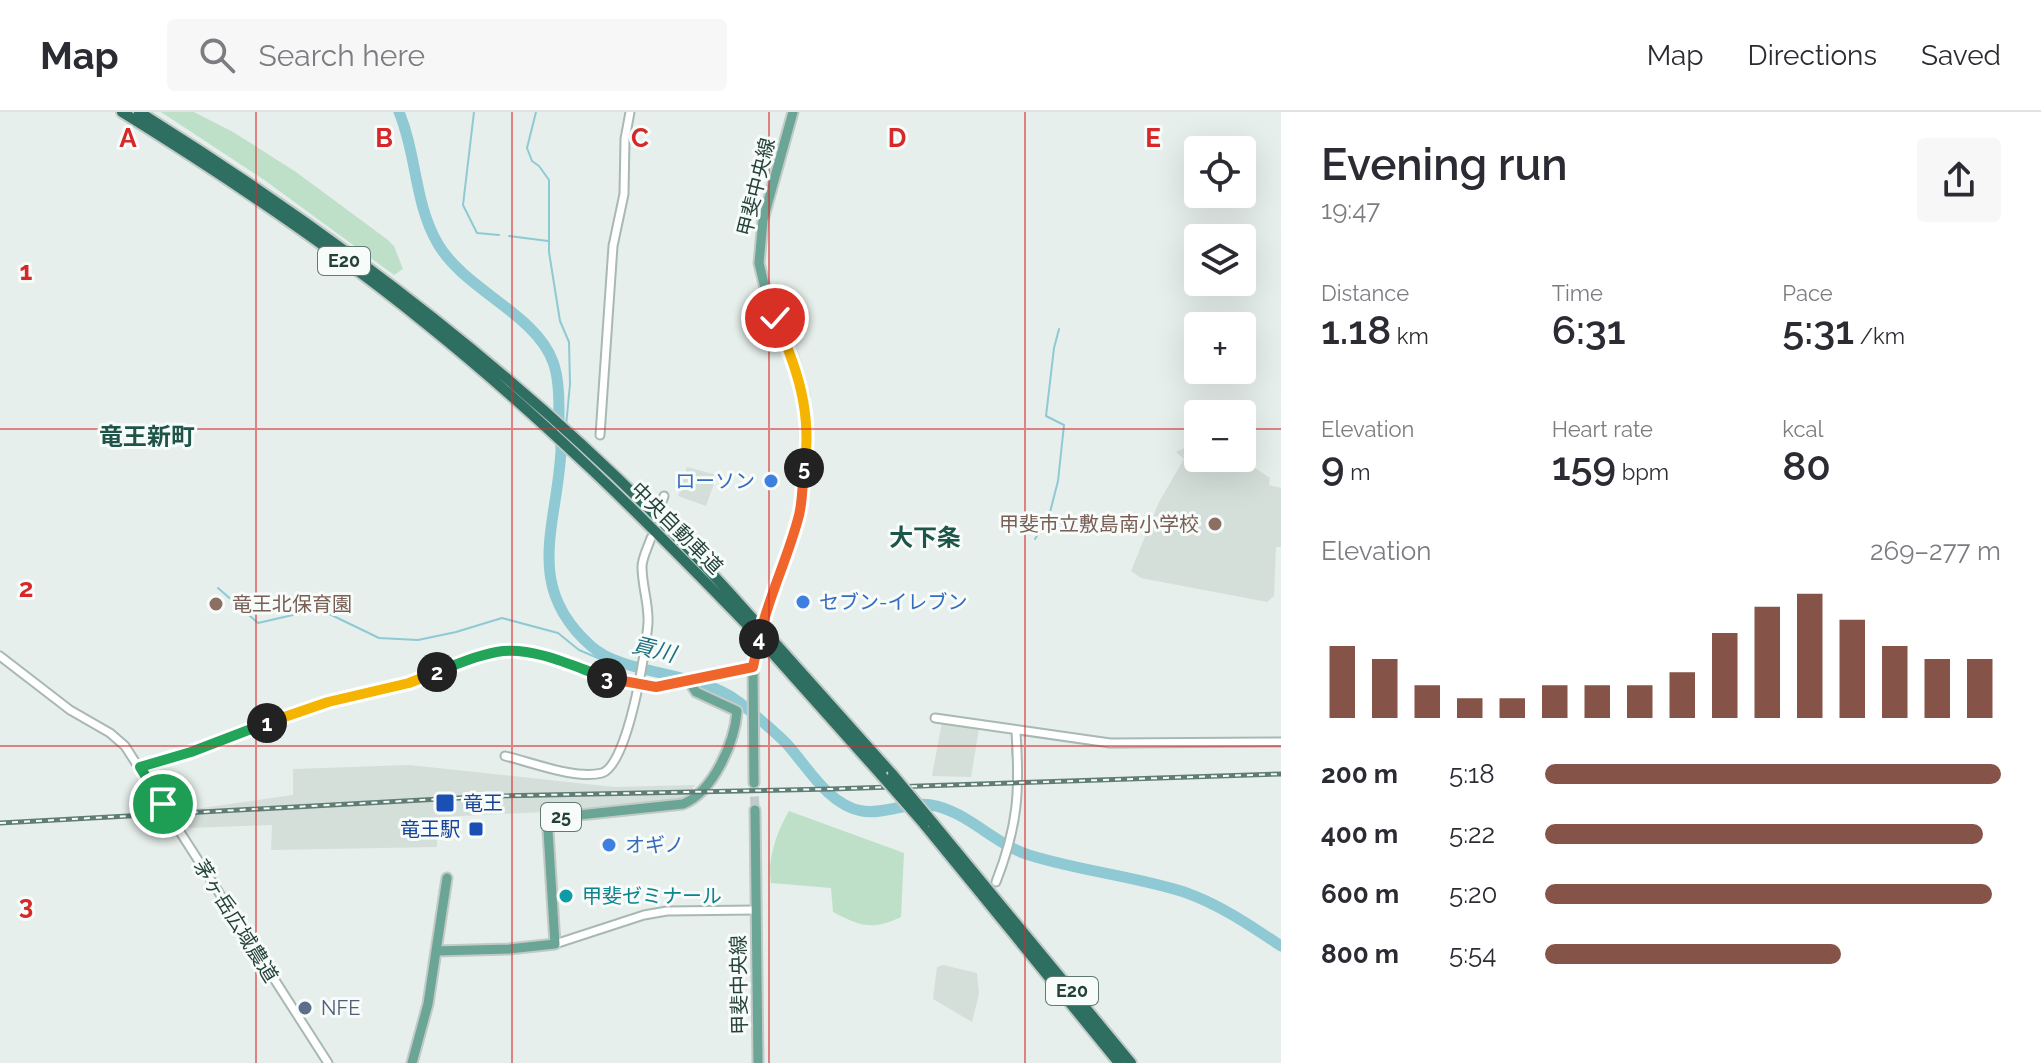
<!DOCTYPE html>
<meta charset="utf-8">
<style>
:root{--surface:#fff;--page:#f7f7f7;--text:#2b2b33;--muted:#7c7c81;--line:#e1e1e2;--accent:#855347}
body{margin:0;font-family:Raleway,"Noto Sans JP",sans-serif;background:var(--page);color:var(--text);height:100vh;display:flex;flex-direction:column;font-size:30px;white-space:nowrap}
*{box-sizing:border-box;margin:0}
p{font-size:26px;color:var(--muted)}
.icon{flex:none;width:44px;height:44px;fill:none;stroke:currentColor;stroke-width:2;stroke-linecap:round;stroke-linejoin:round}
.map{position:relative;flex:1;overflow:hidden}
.details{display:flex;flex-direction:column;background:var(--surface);width:760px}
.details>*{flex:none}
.controls{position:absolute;left:1184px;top:24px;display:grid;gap:16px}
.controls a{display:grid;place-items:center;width:72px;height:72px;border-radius:8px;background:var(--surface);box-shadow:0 8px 32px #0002;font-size:40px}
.pin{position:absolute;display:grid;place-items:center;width:68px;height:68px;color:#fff;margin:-34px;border:4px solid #fff;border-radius:50%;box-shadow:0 2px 8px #0007}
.km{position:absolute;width:40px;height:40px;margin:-20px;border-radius:50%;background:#222;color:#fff;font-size:22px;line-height:40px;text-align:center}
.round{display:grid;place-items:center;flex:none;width:84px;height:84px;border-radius:8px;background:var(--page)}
.summary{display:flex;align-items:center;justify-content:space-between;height:136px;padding:0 40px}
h1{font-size:44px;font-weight:600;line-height:60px}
.stats{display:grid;grid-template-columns:repeat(3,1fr);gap:12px;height:136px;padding:8px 40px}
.stats div{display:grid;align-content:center}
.stats b{font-size:40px;font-weight:600}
.stats small{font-size:22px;font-weight:400}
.stats p{font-size:22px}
.chart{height:224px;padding:16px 40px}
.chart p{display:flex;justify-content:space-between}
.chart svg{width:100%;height:144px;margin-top:8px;stroke:var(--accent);stroke-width:6}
ul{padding:0 40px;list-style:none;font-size:26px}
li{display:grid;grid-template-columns:128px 96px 1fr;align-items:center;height:60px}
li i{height:20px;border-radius:10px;background:var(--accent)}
header{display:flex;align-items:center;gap:48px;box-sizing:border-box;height:112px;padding:0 40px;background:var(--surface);border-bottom:2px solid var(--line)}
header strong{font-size:38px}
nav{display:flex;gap:44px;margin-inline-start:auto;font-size:28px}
.search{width:560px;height:72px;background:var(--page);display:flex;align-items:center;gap:20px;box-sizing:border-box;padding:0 28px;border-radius:8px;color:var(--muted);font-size:30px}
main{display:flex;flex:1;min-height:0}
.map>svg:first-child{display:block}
.built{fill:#d4dfda}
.green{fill:#bfe0c8}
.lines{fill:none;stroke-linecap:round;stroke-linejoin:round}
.stream{stroke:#8ec9d4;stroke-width:2}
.river{stroke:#8ec9d4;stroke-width:11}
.major-tunnel{stroke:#bfccc8;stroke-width:9;stroke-dasharray:9 4.5;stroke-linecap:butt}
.minor-casing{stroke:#a8b8b2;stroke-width:11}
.major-casing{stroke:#c2cac8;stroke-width:13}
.highway-casing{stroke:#c2cac8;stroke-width:14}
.minor{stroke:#fff;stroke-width:7}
.major{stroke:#6aa596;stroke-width:9}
.highway{stroke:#2f6f62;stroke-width:10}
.rail-casing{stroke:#5f7d75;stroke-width:5}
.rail{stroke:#f7fbf9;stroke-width:2;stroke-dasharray:6;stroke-linecap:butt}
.highway-bridge-casing{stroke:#c2cac8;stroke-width:14;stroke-linecap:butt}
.highway-bridge{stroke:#2f6f62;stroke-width:10}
.split-1-casing{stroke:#fff;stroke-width:16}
.split-2-casing{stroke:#fff;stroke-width:16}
.split-3-casing{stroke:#fff;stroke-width:16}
.split-4-casing{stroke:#fff;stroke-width:16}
.split-5-casing{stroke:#fff;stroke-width:16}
.split-6-casing{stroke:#fff;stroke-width:16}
.split-1{stroke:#22a559;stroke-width:10}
.split-2{stroke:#f5b400;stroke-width:10}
.split-3{stroke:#22a559;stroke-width:10}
.split-4{stroke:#f0652b;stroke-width:10}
.split-5{stroke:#f0652b;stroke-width:10}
.split-6{stroke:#f5b400;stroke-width:10}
.grid{fill:none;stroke:#d62828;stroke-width:2;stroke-opacity:0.55}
.shop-dot{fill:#3f7fe0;stroke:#f7fbf9;stroke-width:3}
.education-dot{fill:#8d6e63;stroke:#f7fbf9;stroke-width:3}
.transit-dot{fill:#1a4fb4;stroke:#f7fbf9;stroke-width:3}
.culture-dot{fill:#0f9aa8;stroke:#f7fbf9;stroke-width:3}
.service-dot{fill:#5c6f8a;stroke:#f7fbf9;stroke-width:3}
.labels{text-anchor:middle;stroke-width:6;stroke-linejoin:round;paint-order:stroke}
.shield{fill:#f7fbf9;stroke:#637a73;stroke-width:2}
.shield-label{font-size:18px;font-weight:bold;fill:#24423a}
.street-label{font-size:20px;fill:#24423a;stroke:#f7fbf9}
.shop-label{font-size:20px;fill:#366cbe;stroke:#f7fbf9;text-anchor:start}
.education-label{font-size:20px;fill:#785e54;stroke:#f7fbf9;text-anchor:end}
.transit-label{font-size:20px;fill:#164399;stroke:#f7fbf9;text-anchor:start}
.culture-label{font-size:20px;fill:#0d838f;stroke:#f7fbf9;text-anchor:start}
.service-label{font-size:20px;fill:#4e5e75;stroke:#f7fbf9;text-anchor:start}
.water-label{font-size:22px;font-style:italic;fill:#1c6f80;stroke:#f7fbf9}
.quarter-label{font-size:24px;font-weight:bold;fill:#1f5548;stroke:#f7fbf9}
.grid-label{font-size:26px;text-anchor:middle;font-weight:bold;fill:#d62828;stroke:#f7fbf9;stroke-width:6;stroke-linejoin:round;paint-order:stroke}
</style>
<header>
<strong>Map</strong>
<div class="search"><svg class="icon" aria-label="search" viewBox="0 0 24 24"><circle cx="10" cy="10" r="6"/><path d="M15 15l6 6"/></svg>Search here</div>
<nav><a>Map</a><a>Directions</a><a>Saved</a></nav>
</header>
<main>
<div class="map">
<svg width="1281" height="951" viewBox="0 0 1281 951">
<rect width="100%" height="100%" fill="#e6efeb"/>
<path class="built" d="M1198 329V346H1240L1270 366 1269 373 1281 376V435H1276L1274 484 1267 490 1141 466 1131 459 1159 390 1184 347 1176 340Z
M687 355 717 363 706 394 678 384Z
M942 610 979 617 971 665 932 664Z
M409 653 614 675 695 673 686 688 584 698 441 705V716H437V735L271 738 272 713 189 716 188 698 293 683V657Z
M943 853 977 861 979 882 972 910 933 887 937 855Z"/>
<path class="green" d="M161 0H194L233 20 296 60 388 128 394 134 403 157 394 163 263 67Z
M789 699 904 741 901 805C872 819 860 814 833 800L831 776 771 771C767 747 777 719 789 699Z"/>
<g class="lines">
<path class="stream" d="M474 0 463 93 477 121 499 123
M536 0 527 36 532 49 539 54 549 68V140L560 209 569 230 570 272 566 314
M509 124 548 129
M1035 427 1049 404 1058 369 1064 313 1046 304 1054 236 1059 217
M218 476 258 511 319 497 379 526 418 528 456 520 502 506 558 521 579 538 612 552 646 556
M1012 637 1014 656"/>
<path class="river" d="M399 0C417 43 414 91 438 132 465 178 536 202 553 250 559 266 559 287 559 305 559 316 561 328 561 339 557 414 523 474 591 534 624 564 697 558 739 590 755 603 771 616 786 631 807 654 828 693 862 699 884 703 909 689 931 693 967 699 994 732 1029 743 1080 759 1134 764 1184 780 1219 792 1251 814 1281 834"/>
<path class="major-tunnel" d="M754 671 755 698"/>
<defs>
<path id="minor" d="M600 323 613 134 624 82 625 27 630 0
M661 392 664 384
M0 544 70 598 110 621 125 634 328 951
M935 606 1110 631 1281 630
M505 644C531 650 576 668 602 661 628 653 646 538 648 511 649 492 642 474 642 455 642 446 648 435 651 426
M140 655 191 640 328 590 409 571 478 545 503 539 536 543 639 574 656 575 689 569
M996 770C1018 714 1020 679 1016 620
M555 832 644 803 667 799 756 798"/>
<path id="major" d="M689 569 753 555
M754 671 753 555 768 490 778 471 800 403 805 351 804 283 793 245 768 189 759 151 763 108 793 0
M755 698 758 951
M437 839 509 837 555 832 548 719 552 709 560 705 683 692C713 680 735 630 737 599L696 580 689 569
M412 951 428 892 447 766"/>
<path id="highway" d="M122 0C227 65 329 133 425 211 542 305 648 410 752 518
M139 0C364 140 578 308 754 508
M769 524 893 663
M766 534 882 664
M933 711 1131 951
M924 712 1119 951"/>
</defs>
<use href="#minor" class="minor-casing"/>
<use href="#major" class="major-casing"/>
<use href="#highway" class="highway-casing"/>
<use href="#minor" class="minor"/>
<use href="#major" class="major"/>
<use href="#highway" class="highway"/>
<defs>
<path id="rail" d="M0 711 495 684 831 677 1281 662"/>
</defs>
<use href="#rail" class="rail-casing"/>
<use href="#rail" class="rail"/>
<defs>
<path id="highway-bridge" d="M754 508 769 524
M752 518 766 534
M893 663 933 711
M882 664 924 712"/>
</defs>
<use href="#highway-bridge" class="highway-bridge-casing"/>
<use href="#highway-bridge" class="highway-bridge"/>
</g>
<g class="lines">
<defs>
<path id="split-1" d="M163 692 140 655 191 640 267 611"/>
<path id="split-2" d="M267 611 328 590 409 571 437 560"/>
<path id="split-3" d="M437 560C458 552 480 542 503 539 537 536 575 555 607 566"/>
<path id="split-4" d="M607 566 656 575 753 555 759 527"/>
<path id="split-5" d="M759 527C768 486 787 448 798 407 803 391 802 373 804 356"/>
<path id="split-6" d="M775 206C797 255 813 302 804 356"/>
</defs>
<use href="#split-1" class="split-1-casing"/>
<use href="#split-2" class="split-2-casing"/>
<use href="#split-3" class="split-3-casing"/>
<use href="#split-4" class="split-4-casing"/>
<use href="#split-5" class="split-5-casing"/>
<use href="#split-6" class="split-6-casing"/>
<use href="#split-1" class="split-1"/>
<use href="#split-2" class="split-2"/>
<use href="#split-3" class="split-3"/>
<use href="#split-4" class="split-4"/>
<use href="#split-5" class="split-5"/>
<use href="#split-6" class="split-6"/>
</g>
<path class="grid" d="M256 0V951M512 0V951M769 0V951M1025 0V951M0 317H1198M1242 317H1281M0 634H1281"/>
<g class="shop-dot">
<circle cx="771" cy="369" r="8"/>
<circle cx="803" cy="490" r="8"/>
<circle cx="609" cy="733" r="8"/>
</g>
<g class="education-dot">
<circle cx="1215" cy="412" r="8"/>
<circle cx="216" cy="492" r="8"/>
</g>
<g class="transit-dot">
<rect x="435" y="681" width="20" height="20" rx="4"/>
<rect x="468" y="709" width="16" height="16" rx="4"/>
</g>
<circle class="culture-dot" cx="566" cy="784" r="8"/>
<circle class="service-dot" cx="305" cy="896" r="8"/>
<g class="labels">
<g class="shield">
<rect x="318" y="135" width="52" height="28" rx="6"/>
<rect x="541" y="691" width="40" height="28" rx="6"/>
<rect x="1046" y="865" width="52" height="28" rx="6"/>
</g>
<g class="shield-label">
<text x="344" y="155">E20</text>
<text x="561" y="711">25</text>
<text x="1072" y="885">E20</text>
</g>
<g class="street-label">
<text transform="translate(756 75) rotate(-76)" y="7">甲斐中央線</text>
<text transform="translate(677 416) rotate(45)" y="7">中央自動車道</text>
<text transform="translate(236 809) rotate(58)" y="7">茅ヶ岳広域農道</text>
<text transform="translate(739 873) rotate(-91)" y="7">甲斐中央線</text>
</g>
<g class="shop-label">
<text x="755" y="376" text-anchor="end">ローソン</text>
<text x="819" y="497">セブン-イレブン</text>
<text x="625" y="740">オギノ</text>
</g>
<g class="education-label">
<text x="1199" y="419">甲斐市立敷島南小学校</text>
<text x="232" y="499" text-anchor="start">竜王北保育園</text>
</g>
<g class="transit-label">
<text x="463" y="698">竜王</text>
<text x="460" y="724" text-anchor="end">竜王駅</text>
</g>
<g class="culture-label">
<text x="582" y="791">甲斐ゼミナール</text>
</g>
<g class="service-label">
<text x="321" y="903">NFE</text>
</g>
<g class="water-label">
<text transform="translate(654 537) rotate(14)" y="8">貢川</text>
</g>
<g class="quarter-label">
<text x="147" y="333">竜王新町</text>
<text x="925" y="434">大下条</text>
</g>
</g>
<g class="grid-label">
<text x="128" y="35">A</text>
<text x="384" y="35">B</text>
<text x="640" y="35">C</text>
<text x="897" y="35">D</text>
<text x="1153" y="35">E</text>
<text x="26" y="168">1</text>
<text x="26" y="485">2</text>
<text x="26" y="802">3</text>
</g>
</svg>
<div class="controls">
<a><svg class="icon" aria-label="locate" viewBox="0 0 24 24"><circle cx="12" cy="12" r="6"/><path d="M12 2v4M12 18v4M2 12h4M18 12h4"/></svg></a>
<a><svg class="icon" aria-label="layers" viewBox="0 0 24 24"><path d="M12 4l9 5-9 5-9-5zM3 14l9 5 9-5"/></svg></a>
<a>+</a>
<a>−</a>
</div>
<div class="pin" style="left:163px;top:692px;background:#1e9e55"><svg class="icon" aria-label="arrive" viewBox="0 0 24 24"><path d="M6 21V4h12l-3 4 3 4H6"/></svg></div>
<div class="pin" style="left:775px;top:206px;background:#d93025"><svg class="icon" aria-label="check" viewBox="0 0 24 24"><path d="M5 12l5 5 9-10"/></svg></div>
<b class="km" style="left:267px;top:611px">1</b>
<b class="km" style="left:437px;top:560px">2</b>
<b class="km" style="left:607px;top:566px">3</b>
<b class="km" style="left:759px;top:527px">4</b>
<b class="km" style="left:804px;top:356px">5</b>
</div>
<section class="details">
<div class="summary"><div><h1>Evening run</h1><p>19:47</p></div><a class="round"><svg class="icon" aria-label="share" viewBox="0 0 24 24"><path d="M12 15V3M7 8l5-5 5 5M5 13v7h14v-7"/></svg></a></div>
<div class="stats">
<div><p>Distance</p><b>1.18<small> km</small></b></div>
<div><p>Time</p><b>6:31</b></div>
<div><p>Pace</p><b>5:31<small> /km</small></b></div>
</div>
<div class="stats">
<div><p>Elevation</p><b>9<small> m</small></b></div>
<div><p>Heart rate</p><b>159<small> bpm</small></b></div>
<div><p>kcal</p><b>80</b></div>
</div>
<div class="chart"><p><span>Elevation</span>269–277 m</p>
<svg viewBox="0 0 160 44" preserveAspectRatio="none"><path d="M5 44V22M15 44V26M25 44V34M35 44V38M45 44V38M55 44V34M65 44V34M75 44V34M85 44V30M95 44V18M105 44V10M115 44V6M125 44V14M135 44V22M145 44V26M155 44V26"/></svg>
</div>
<ul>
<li><b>200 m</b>5:18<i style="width:100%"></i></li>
<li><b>400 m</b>5:22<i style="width:96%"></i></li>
<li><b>600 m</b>5:20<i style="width:98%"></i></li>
<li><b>800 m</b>5:54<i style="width:65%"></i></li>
</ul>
</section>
</main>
